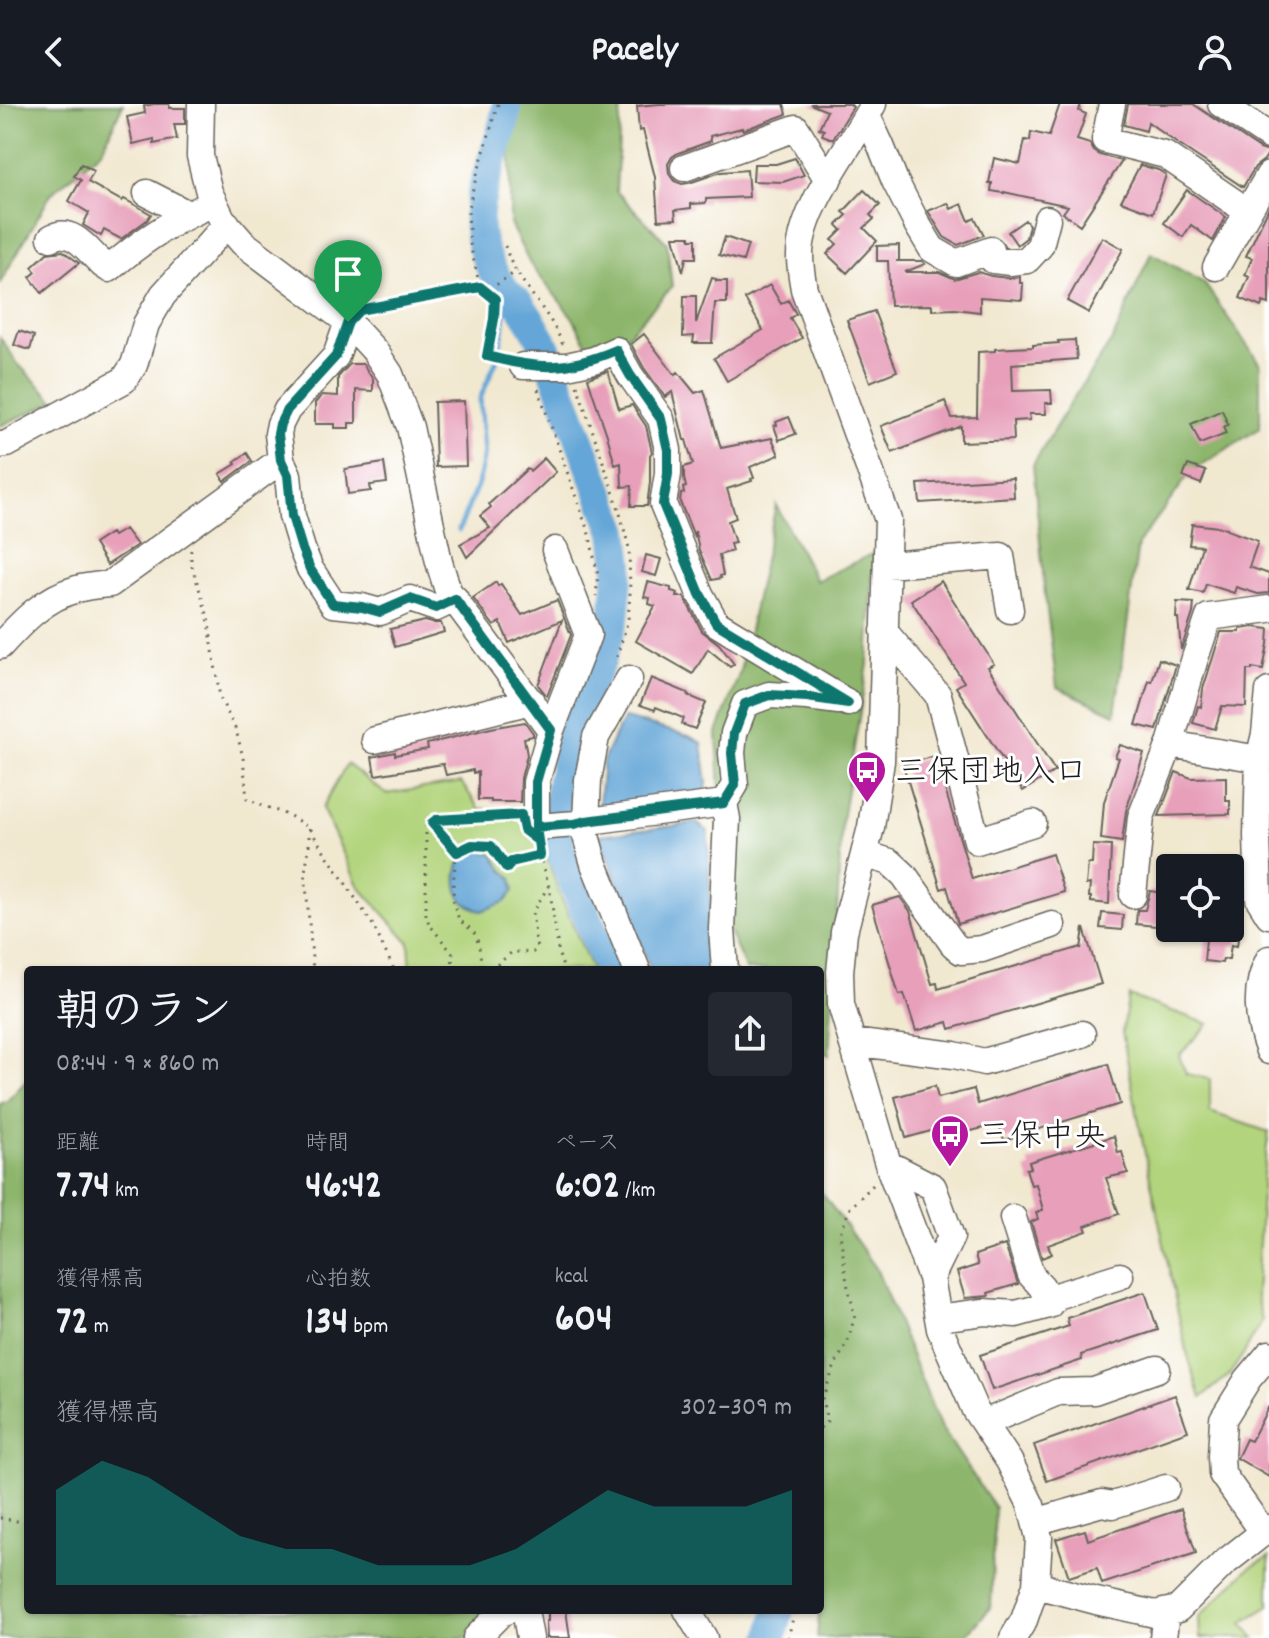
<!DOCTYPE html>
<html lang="ja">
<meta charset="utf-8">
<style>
:root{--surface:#171b24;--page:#242831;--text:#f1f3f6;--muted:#9ea1a6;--accent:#0f766e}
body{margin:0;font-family:Dekko,"Klee One",sans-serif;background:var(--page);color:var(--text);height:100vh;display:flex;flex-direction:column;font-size:30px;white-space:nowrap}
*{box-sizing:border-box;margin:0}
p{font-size:26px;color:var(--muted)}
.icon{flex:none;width:44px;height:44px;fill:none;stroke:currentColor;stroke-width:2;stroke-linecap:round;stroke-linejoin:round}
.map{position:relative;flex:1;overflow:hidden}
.sheet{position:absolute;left:24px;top:862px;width:800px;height:648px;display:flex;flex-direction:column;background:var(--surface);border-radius:8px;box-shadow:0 2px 6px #0004}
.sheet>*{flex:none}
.controls{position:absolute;left:1156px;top:750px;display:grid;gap:16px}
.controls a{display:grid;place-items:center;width:88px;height:88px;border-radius:8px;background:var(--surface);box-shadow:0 2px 6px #0004;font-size:40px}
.pin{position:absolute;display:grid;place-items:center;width:68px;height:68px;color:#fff;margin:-82px -34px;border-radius:50% 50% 50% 0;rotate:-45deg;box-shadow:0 0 8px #0007}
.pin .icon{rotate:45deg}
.round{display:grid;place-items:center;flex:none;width:84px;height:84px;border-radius:8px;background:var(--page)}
.overview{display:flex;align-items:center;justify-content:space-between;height:136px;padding:0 32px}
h1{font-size:44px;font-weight:700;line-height:60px}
.figures{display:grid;grid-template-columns:repeat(3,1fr);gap:12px;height:136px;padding:8px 32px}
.figures div{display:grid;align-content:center}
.figures b{font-size:40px;font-weight:700}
.figures small{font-size:22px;font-weight:400}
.figures p{font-size:22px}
.chart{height:224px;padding:16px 32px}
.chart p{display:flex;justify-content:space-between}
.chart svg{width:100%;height:144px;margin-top:8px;fill:var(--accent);opacity:.7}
header{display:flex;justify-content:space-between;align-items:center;height:104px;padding:0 32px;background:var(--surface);font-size:36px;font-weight:700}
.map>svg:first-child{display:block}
.green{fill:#b2d47d;stroke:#67784c;stroke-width:2}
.forest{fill:#8db66c;stroke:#546944;stroke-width:2}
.water{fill:#63a6d7;stroke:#40617a;stroke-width:2}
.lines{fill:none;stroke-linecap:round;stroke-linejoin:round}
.stream{stroke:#63a6d7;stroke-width:5}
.river{stroke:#63a6d7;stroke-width:30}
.building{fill:#e79fba}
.minor-casing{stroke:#67635b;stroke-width:29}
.path{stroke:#67635b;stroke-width:3;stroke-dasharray:2 6;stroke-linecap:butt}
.minor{stroke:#fff;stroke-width:26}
.route-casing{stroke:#fff;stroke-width:16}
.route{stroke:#0f766e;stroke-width:10}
.labels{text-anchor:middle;stroke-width:6;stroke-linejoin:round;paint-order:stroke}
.poi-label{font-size:32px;fill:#1c1c1c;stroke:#fff;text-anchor:start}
</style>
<header><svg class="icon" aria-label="back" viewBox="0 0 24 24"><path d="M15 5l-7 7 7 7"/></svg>Pacely<svg class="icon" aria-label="person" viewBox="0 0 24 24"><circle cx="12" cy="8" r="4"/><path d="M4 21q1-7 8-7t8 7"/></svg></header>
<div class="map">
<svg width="1269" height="1534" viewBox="0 0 1269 1534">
<rect width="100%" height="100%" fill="#fff"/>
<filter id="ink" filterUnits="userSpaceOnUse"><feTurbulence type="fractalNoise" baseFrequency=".0125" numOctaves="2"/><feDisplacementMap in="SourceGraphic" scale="16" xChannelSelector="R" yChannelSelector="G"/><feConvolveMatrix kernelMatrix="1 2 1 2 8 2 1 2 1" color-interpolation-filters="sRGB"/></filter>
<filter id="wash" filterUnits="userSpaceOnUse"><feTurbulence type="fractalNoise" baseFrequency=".006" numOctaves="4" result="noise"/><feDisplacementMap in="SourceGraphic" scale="32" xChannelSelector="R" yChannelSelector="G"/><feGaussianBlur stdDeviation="1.8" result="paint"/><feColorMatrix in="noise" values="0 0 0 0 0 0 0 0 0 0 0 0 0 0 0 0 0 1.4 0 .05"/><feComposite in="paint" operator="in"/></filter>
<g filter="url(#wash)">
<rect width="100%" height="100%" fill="#f1e8d0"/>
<path class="green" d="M347 660 386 690 461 678 480 705 536 704 544 745 559 789 592 866H411L409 838 358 781 322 704Z
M1129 892 1209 920 1179 951 1186 970 1210 975V1008L1269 1028 1263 1070 1256 1191 1262 1217 1244 1249 1229 1271 1201 1294 1185 1242 1143 1040 1122 928Z
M1269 1453V1502L1242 1519 1255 1534H1200L1199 1513 1249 1464Z"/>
<path class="forest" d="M0 0H123L102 46 51 90 0 179Z
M510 0H621L616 87 667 139 672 183 612 248 587 241 573 214 530 160 510 120Z
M1151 149 1204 179 1260 260V324L1192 367 1138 440 1115 610 1057 583 1045 491 1033 361 1068 302 1113 235Z
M0 233 17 259 55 297 0 322Z
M776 401 816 477 874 449 868 560 842 716 829 951 820 946V866H746L727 823 717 629 740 568Z
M28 975V1506H489L472 1534H0V1000L7 997Z
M820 1086 876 1164 940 1322 995 1404 991 1503 964 1534H817L823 1465 820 1438Z"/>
<path class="water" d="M625 614 689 632 702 639 707 680 705 689 599 701 603 657 616 628Z
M697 719 708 727 712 866H651L599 731Z
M477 745 493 750 503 766 512 774 514 787 505 798 482 807C475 804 468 802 463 797 454 786 454 762 465 751 467 749 474 746 477 745Z"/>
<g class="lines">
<path class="stream" d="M459 426 478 379 484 349 480 295 497 255 503 227 507 189"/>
<path class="river" d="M507 0C503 42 475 82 479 125 480 146 493 171 506 187 509 192 515 194 519 199 534 221 549 245 555 270L615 428 619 462 614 514 601 557 572 623 560 688 559 711 560 745 609 866
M772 1534 779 1506"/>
</g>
<g id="blocks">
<path class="building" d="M154 0H169L170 4H185V20H174L177 35 154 40V35L133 40 127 13 145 9 144 2Z
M659 0H784L787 10 743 26 742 24 710 32 711 37 678 49 672 53 668 60 669 70 674 77 682 80 689 79 721 68 747 66 749 93 706 95V99L691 100V104L675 106 676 115 658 116 655 73 643 26 639 27 637 2Z
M810 0H850L853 3 833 35 822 31 824 26 819 24 827 7Z
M1060 0H1081L1079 7 1086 10 1077 36 1090 40 1094 47 1100 51 1122 57 1080 121 1063 109 1068 102 1004 88V89L991 87 992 79H989L994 54 1020 60 1025 36 1030 37 1031 28 1049 32Z
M1128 0H1193L1260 45 1269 48 1264 56 1255 63 1243 83 1175 38 1148 18 1146 27 1124 21Z
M795 54 804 71 783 78 753 77 754 60H776Z
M81 60 94 67 88 78 122 97 124 95 151 110 147 116 121 135 104 126 101 132 83 121 89 109 69 97 81 76 74 72Z
M1140 61 1158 66 1166 71 1153 109 1121 97Z
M864 86 880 101 870 111 874 115 864 124 877 137 847 169 827 150 837 140 832 136 842 126 837 121 847 111 843 108Z
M1187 86 1226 113 1213 137 1191 121 1183 133 1164 119Z
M948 99 951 105 962 100 969 117 975 114 984 131 958 141 944 133 928 107Z
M1269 103V200L1263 198 1261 203 1240 194 1249 173 1245 171 1252 154 1246 152Z
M1025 116 1029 121 1026 134 1017 141 1008 128Z
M674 132H690V135H696V154H686L683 168Z
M725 133 748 141 743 157 719 151Z
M1102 133 1123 145 1089 209 1067 197Z
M899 141V157H896H922L925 160 905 168H939L955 175 978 168 991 172 1008 174 1020 173V179H1023L1022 196 980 193V208L955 205 932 206V201L890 202 888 157H877V142Z
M63 147 79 159 42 189 30 173 36 168 32 163 47 149Z
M712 174 716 175V177H727V199H715L712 239H693L694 232 683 233 684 192H696V219Z
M770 181 781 200 788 196 796 210 790 214 802 234 727 277 714 254 763 226 745 195Z
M874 207 897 267 870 278 847 216Z
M19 227 34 232 30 246 14 241Z
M644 230 675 271 678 268 695 289 704 286 721 344 772 334 779 351 750 363 754 374 751 375 752 377 727 385 736 414 728 417 735 439 730 440 732 447 719 451 723 471 720 472 721 474 712 476 699 446 695 427 694 432 680 398 681 390 684 389 683 384 686 383 684 374V363L693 360 686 336H684L672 288 665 293 644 264 631 240Z
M1075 236 1077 255 1012 260 1013 287 1051 286 1052 299H1045L1046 310H1029L1030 316 1013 317 1014 336 961 338V322L892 349 881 322 945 297 952 314 977 313 978 248 995 247V245L1033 243V241L1059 239 1058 237Z
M350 260H364L367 267 373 274V287L356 286V319H349V324H335V320H315V299L322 291 338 292V273Z
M608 267 619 305 632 301 646 322 652 348 650 351V378L647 402H631L632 382 622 383 621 359 615 361 607 331 593 290 588 274Z
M464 297 466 362 436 363 434 298Z
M1222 306 1228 321 1223 323 1226 330 1200 340 1191 320Z
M789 313 796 330 779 336 774 322 777 321 776 318Z
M247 349 252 357 225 377 220 370 236 360 234 358Z
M544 354 556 368 467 453 460 440 490 424 480 412 491 403 489 400 527 365 530 367Z
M384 359 387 379 370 381 371 387 348 390 345 365Z
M1188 361 1206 367 1201 380 1183 373Z
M1013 374 1014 393 920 399 918 380Z
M1192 420 1227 424V426L1258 437 1249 463 1269 470V489L1258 490 1236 483 1234 489 1206 480 1203 489 1189 486 1202 442 1189 441Z
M125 425 137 441 107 461 94 440 111 429 113 432Z
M646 451 661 455 656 472 642 468Z
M941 477 994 560 988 563 1055 667 1023 687 956 583 964 578 911 496Z
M496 478 498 482 501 480 522 511 557 496 571 531 547 592 538 581 562 516 509 539 500 518 494 522 473 494Z
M648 478 671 484V487L678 489 677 493H684L702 527 719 540 734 560 730 563 708 545 693 570 636 537 655 502 649 500 650 494 644 493Z
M1177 498 1194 499 1193 509 1181 546 1178 514H1176Z
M425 517 432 519H441L444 528 395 543 390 525Z
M1254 523 1269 525 1268 540 1263 566 1252 564V566H1247L1246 603 1222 602 1215 625 1193 619 1198 602 1201 603 1203 585 1221 528H1240V525Z
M1159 555 1176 561 1157 626 1136 621 1149 577 1152 578Z
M651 574 688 589 687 591 706 599 695 625 681 620 683 614 656 603 655 606 640 601Z
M525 618 533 629V632L524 634 527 651 521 674 520 698H491V696H478V668L473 669V666L446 671 443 660 375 671 372 653 395 648V651L428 645 427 640 491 624Z
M1120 641 1144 649 1126 707 1122 738 1101 735 1104 698 1119 654 1115 653Z
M935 652 972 775 1052 750 1064 788 958 820 947 783 941 785 903 661Z
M1176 668 1191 674 1226 673V697H1230V710L1159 712Z
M1093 741 1111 742 1109 800 1091 798V793H1089L1090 780 1086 781 1088 760H1092Z
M1150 787 1169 790 1166 823 1136 820 1137 806H1145Z
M900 793 910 807 932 880 937 879 938 885 1081 843V845L1084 824 1101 880 950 925 948 918 916 927 904 890 899 891 872 801Z
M1102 809 1123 811 1122 826 1100 824Z
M1207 824 1239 828 1237 842 1231 841 1229 855H1223L1222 859 1204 857Z
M1108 960 1120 1000 1004 1036 999 1020 947 1033 945 1023 906 1034 895 993 935 982 938 994 974 985 978 1000Z
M1114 1032 1118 1049 1122 1048 1128 1069 1106 1074 1119 1110 1085 1122 1087 1127 1048 1141 1052 1150 1042 1154 1031 1118 1038 1115 1036 1109 1043 1106 1036 1080 1031 1081 1026 1065 1031 1064 1029 1058Z
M1005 1141 1018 1180 988 1189 989 1192 965 1194 957 1168 978 1161 975 1151Z
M1145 1188 1158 1226 1081 1251 1082 1256 992 1286 980 1251 1069 1222 1067 1214Z
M1175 1291 1188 1327 1047 1377 1034 1341Z
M1269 1302V1373L1237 1354 1246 1335 1251 1337Z
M1181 1405 1196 1449 1102 1480 1097 1464 1069 1473 1056 1435 1085 1426 1088 1436Z
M548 1506H566L570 1534H547L546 1517H548Z"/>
</g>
</g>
<g filter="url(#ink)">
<use href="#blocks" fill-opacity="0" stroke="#67635b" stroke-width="2"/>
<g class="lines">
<defs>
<path id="minor" d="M201 0 200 52 209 88 222 115 243 139 348 218 374 246 390 270 410 323 439 458 448 487 551 626 536 678V723L577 720 582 718 594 760 637 866
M873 0C851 43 799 105 800 153 800 163 802 174 804 185L888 416 881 657 871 723 844 828 840 868 841 900 888 1060 931 1174 940 1225 975 1306 1009 1357 1031 1401 1039 1434 1036 1481 1024 1516 1013 1534
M1112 0 1105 36 1165 51 1247 107
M1221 0 1269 32
M867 12 881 42 895 77 917 120 932 145 956 159 991 146 993 156 1010 158 1027 156 1040 142 1047 115
M684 64 796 24 828 76
M147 89 188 110
M51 134C72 121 89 148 103 161L109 165C144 135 172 117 214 99
M1216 163 1269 71
M348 218 336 252 287 306 280 320 278 330 281 356 288 371 292 412 302 445 310 465 333 500 362 503 380 508 410 495 436 504 455 495
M523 262H567L594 256 616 246 630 271 661 315 668 346V370L663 400 700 490 716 519 848 599
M0 341 7 340 124 276 134 261 146 220 163 191 227 120
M887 461 1001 452 1010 506
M884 527 938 591 977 737 1033 719
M0 542C22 518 44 494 77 485 87 482 99 481 110 480L281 356
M1269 587 1265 630 1259 655 1257 731 1259 795 1269 811
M551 626 588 531 555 446
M375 636 531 597
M1170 640 1259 655
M724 699 727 715 722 825 725 866
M586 717 588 676 596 633 629 575
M582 718 724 699 735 681 732 649 734 629 745 600 769 591 807 593 839 597
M864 750 890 758 904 771 953 840 961 847 982 845 1052 821
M1133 791 1141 713 1170 640 1195 554 1209 513 1269 505
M1269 855C1254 884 1257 917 1269 947
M852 938 954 951 984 958 1082 930
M888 1060 933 1083 951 1133 931 1174
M1013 1114 1031 1171 1042 1183 1049 1201
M938 1214 984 1208 1016 1210 1049 1201 1056 1192 1120 1172
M984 1319 1058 1288 1094 1287 1157 1265
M1035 1418 1102 1399 1113 1401 1166 1384
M1264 1429 1222 1370 1221 1352 1223 1315 1248 1275 1269 1250
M1036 1481 1096 1497 1155 1510 1178 1505 1223 1460 1269 1424
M525 1506 530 1534
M687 1506 704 1534
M476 1534 501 1509 508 1506
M1163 1534 1166 1508"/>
</defs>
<use href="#minor" class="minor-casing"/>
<path class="path" d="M498 0 472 88 468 109 470 140 480 183 495 195 494 215 487 252 502 256
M505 142C507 147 509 155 512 160 528 189 550 209 563 241
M490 185 517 167
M366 205 480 183
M577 281 618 402 629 444 630 489 628 516 615 559
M538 285 590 433 598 472 596 492
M191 446V459L208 513 220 594 236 626 243 653 247 695 292 713 309 724 373 821 394 866
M432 719 457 748 472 741 491 742 507 764 511 758 538 751
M309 724V744L305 768 313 866
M538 742 550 787 559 851 564 866
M457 748C454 767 449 799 460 816 464 821 471 824 474 829 480 839 481 855 481 866
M452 866 453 850 429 820 426 810V722L436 716 513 711
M491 866 512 848H533L537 845 532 809 548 783
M820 1324 827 1317 822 1295 836 1259 848 1237 855 1211 847 1179 840 1129 850 1104 874 1080
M0 1414 28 1419
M788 1534 795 1506"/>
<use href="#minor" class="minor"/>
</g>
</g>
<g class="lines" filter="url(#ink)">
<defs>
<path id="route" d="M348 218 336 252 287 306 280 320 278 330 281 356 288 371 292 412 302 445 310 465 333 500 362 503 380 508 410 495 436 504 455 495 551 626 536 678V723L540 751 511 758 507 764 491 742 472 741 457 748 432 719 436 716 521 711 524 726 537 736 536 723 574 720 586 717 724 699 735 681 732 649 734 629 745 600 769 591 807 593 848 599 716 519 700 490 663 400 668 370V346L661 315 630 271 616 246C567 267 539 266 487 252L494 215 495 195 480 183 359 206 348 218"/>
</defs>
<use href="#route" class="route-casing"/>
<use href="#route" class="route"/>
</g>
<defs>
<symbol id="bus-pin" viewBox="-11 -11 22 30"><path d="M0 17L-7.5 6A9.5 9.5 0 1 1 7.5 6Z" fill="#b5179e" stroke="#fff"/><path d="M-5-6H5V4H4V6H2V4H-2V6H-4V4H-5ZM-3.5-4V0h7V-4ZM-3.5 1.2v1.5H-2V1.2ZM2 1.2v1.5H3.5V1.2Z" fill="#fff"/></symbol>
</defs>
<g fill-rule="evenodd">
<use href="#bus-pin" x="845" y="644" width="44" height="60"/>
<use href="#bus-pin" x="928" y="1008" width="44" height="60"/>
</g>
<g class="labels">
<g class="poi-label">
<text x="895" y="677">三保団地入口</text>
<text x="978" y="1041">三保中央</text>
</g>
</g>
</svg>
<div class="controls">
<a><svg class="icon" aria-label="locate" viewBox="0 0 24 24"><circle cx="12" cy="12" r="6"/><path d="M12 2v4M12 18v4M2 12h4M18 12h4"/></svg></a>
</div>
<div class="pin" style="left:348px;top:218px;background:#1e9e55"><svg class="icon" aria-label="arrive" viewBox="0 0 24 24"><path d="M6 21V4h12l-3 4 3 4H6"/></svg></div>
<section class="sheet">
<div class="overview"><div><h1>朝のラン</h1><p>08:44 · 9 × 860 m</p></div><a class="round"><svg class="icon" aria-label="share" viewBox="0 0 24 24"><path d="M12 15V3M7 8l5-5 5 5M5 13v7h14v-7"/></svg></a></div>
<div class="figures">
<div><p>距離</p><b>7.74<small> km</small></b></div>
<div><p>時間</p><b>46:42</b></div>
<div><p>ペース</p><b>6:02<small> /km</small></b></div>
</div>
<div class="figures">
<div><p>獲得標高</p><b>72<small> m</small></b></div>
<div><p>心拍数</p><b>134<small> bpm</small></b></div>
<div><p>kcal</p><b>604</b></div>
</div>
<div class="chart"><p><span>獲得標高</span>302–309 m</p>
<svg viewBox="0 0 160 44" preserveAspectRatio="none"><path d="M0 44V15L10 6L20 11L30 20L40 29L50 33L60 33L70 38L80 38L90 38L100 33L110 24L120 15L130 20L140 20L150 20L160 15V44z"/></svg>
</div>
</section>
</div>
